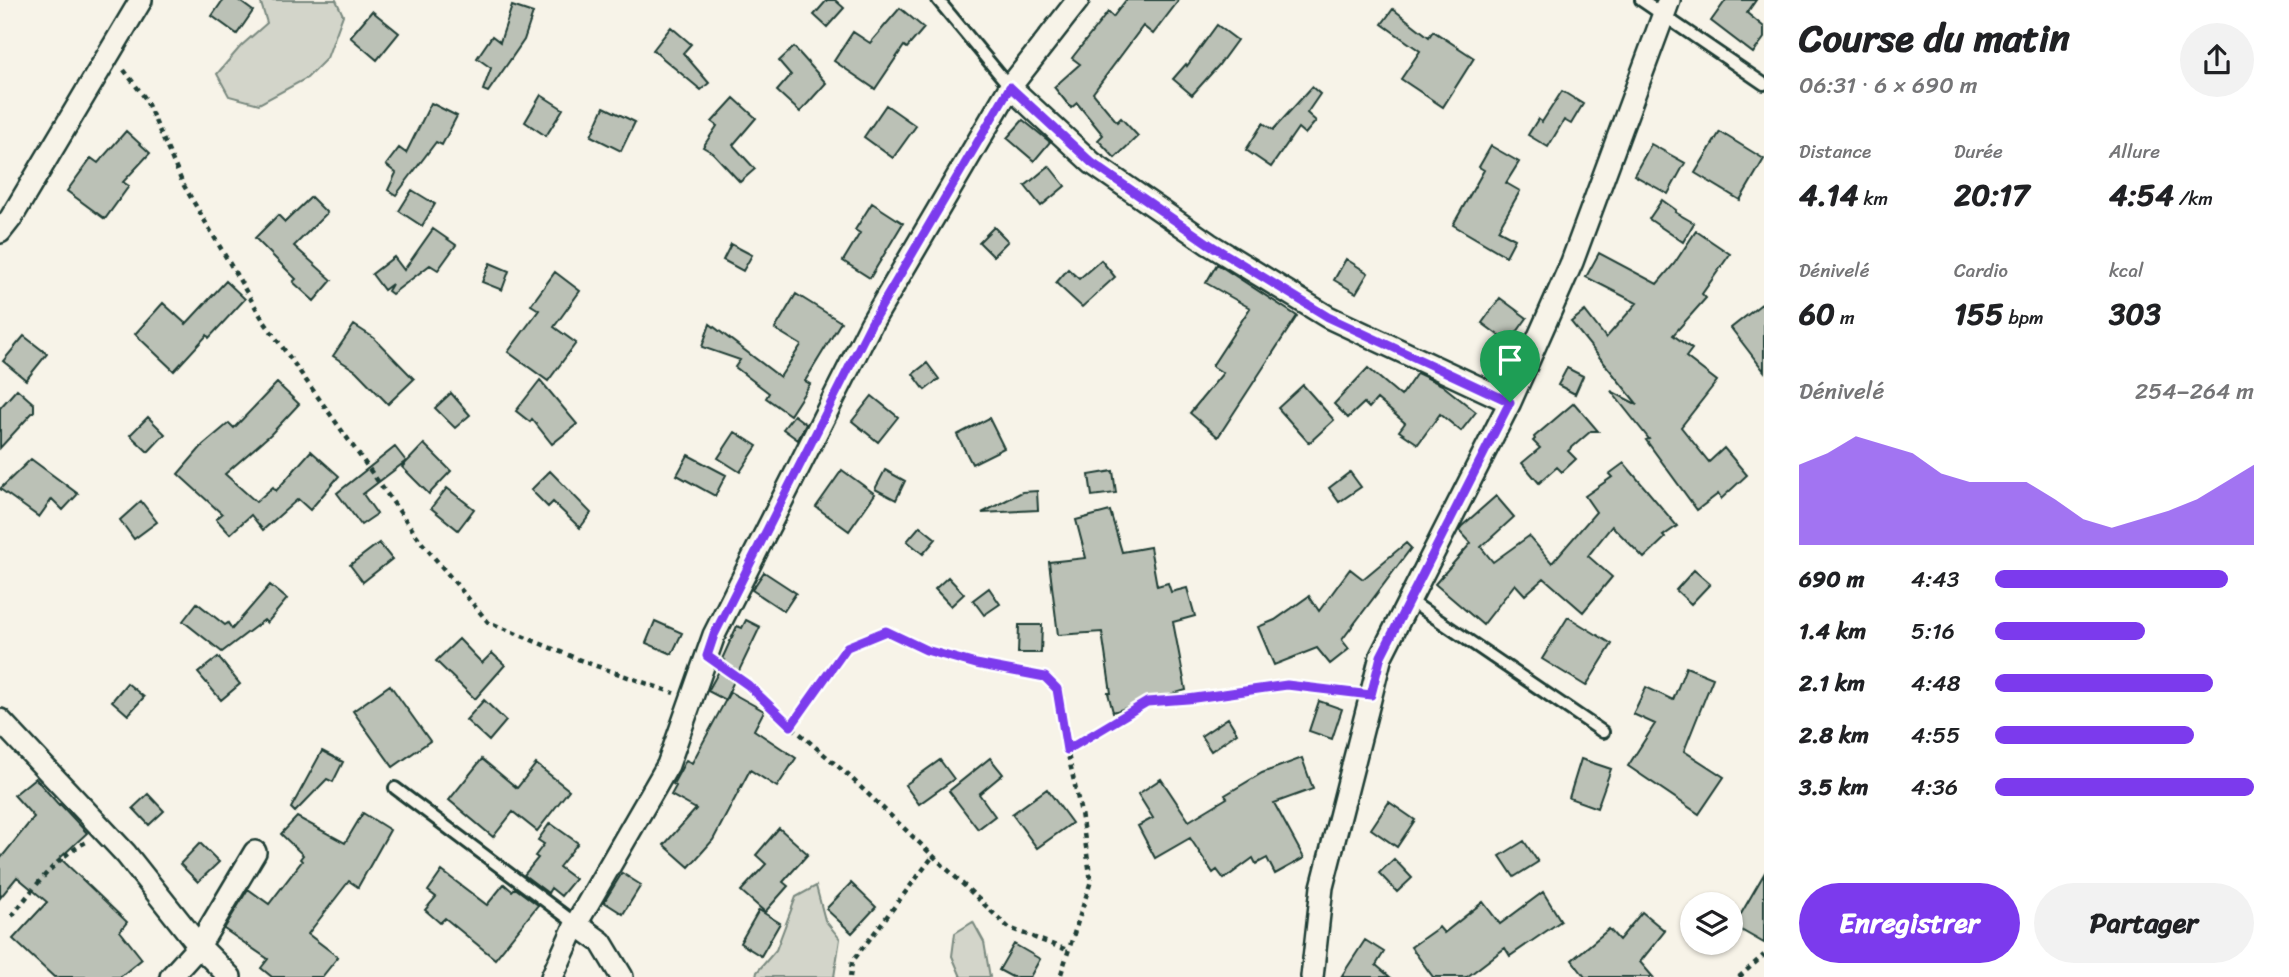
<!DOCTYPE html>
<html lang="fr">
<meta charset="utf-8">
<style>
:root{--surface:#fff;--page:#f2f2f2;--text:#202124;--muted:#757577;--accent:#7c3aed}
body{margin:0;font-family:Sriracha,sans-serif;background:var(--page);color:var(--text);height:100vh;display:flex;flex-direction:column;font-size:26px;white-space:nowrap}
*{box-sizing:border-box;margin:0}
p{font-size:23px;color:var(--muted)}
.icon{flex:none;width:38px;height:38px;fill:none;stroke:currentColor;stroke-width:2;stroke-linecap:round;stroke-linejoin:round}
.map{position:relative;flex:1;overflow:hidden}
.details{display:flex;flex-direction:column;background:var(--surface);width:525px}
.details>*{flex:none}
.controls{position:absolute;left:1680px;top:892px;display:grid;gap:14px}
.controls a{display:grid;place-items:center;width:63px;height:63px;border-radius:50%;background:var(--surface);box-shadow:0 2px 5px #0004;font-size:35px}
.pin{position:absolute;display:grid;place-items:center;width:60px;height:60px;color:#fff;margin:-72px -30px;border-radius:50% 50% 50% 0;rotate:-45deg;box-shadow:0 0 7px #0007}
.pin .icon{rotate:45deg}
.round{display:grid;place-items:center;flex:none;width:74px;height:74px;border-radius:37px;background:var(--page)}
.summary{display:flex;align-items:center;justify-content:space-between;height:119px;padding:0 35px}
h1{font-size:38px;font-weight:800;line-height:52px}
.figures{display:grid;grid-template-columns:repeat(3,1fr);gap:10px;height:119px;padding:7px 35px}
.figures div{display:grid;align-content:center}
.figures b{font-size:30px;font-weight:800}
.figures small{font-size:19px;font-weight:400}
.figures p{font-size:19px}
.chart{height:196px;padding:14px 35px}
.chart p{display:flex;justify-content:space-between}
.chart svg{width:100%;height:126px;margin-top:7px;fill:var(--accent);opacity:.7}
.primary-button{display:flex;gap:14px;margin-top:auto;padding:14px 35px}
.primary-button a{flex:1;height:80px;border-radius:42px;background:var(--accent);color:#fff;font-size:28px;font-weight:800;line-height:80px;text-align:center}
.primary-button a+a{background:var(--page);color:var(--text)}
ul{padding:0 35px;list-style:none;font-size:23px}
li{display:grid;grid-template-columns:112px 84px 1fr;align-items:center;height:52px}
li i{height:18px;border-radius:9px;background:var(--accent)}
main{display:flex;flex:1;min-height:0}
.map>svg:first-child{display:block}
.green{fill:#d3d5ca;stroke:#79897f;stroke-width:2}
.building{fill:#bbc1b6;stroke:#1f3d34;stroke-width:2}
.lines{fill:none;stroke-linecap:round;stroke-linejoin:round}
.lane-casing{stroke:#1f3d34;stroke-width:16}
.street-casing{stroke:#1f3d34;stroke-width:26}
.path{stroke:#1f3d34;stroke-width:4.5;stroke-dasharray:5 5;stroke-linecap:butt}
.lane{stroke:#f7f3e8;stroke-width:10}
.street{stroke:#f7f3e8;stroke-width:21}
.route-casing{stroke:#fff;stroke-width:14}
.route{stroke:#7c3aed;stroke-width:9}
</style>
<main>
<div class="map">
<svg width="1764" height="977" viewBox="0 0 1764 977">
<rect width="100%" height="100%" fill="#f7f3e8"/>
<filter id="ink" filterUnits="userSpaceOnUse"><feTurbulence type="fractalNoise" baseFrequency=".0143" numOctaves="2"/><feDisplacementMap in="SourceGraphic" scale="14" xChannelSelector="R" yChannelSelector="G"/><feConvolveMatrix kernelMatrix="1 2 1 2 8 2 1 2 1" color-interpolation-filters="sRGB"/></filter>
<g filter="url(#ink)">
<path class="green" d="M260 0H336L343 15 327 58 307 78 259 104 229 96 217 74 241 46 267 23Z
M816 886 825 920 840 939 834 977H756L757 972 776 950 796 897Z
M973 922 984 942 990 977H961L952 956 955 933Z"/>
<path class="building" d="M223 0H238L253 11 237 34 212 16Z
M827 0H835L844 8 827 27 814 15Z
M1126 0H1179L1153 34 1143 26 1093 93 1117 122 1121 118 1138 136 1115 158 1098 140 1103 135 1077 103 1071 108 1054 87 1080 64 1072 58 1108 12 1113 17Z
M1726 0H1756L1747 13 1764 27V38L1753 53 1711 21Z
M512 6 533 13 524 40 488 92 483 90 491 68 477 58 492 36 500 42Z
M900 8 924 28 907 48 904 46 875 89 834 61 853 32 870 43Z
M1393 9 1429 37 1433 31 1474 58 1443 107 1401 79 1420 51 1382 24Z
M372 11 399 33 377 60 350 37Z
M1217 25 1237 40 1218 66 1192 95 1173 79 1186 64 1187 66Z
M671 27 691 44 683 53 709 83 701 90 653 50Z
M794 47 826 83 800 112 777 91 791 75 779 61Z
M1312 87 1320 94 1307 113 1316 121 1305 134 1298 128 1271 167 1246 150 1263 123 1273 130Z
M1562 91 1583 104 1571 124 1564 120 1548 147 1528 135 1538 119 1542 122Z
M541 95 563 109 546 136 525 122Z
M734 98 756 118 733 145 755 169 740 182 713 153 703 147 717 126 712 122Z
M431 103 457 116 442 145 436 142 396 195 388 190 396 173 386 165 399 148 406 153Z
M886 105 916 126 893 158 864 137Z
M604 107 635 122 621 151 591 136Z
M1023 120 1050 142 1034 161 1007 138Z
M126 131 150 153 123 182 129 186 105 219 67 191 91 158 98 163Z
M1720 132 1764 159 1740 200 1695 173Z
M1651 144 1685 163 1668 194 1634 175Z
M1491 146 1519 162 1506 183 1520 191 1498 230 1515 239 1506 256 1453 225 1484 170 1479 167Z
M1049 166 1065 186 1041 206 1025 186Z
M412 190 435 204 422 226 399 211Z
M311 197 327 213 294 246 332 280 314 301 293 282 296 279 255 238 278 215 285 222Z
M1662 200 1676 210 1675 212 1694 223 1683 242 1649 219Z
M872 203 903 223 870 278 843 261 860 233 855 230Z
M994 227 1008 241 993 256 979 242Z
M433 229 456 245 438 270 430 265 392 294 388 291 392 284 384 290 372 274 394 257 404 270Z
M1696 231 1730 254 1702 294 1706 298 1673 335 1692 349 1686 357 1717 381 1681 427 1709 462 1724 448 1747 475 1721 499 1718 494 1697 510 1646 440 1649 439 1611 391 1638 405 1571 322 1585 311 1606 338 1637 303 1586 277 1599 253 1657 284 1674 264Z
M731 244 752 255 743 271 723 260Z
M1346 259 1368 273 1356 293 1334 280Z
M1101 260 1115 277 1082 307 1056 283 1068 269 1079 279Z
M490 263 509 271 502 290 482 282Z
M1217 264 1297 316 1218 437 1190 413 1223 373 1212 366 1250 308 1206 283Z
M555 272 580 291 554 327 576 343 548 381 508 352 539 310 531 305Z
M226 281 245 299 209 338 207 335 174 371 135 334 163 303 186 324Z
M796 294 841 322 805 381 810 384 790 415 766 398 769 393 735 367 740 360 702 347 710 324 780 377 801 345 775 329Z
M1500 298 1527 318 1509 343 1482 323Z
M1764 302V371L1731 328Z
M354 325 374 338 414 379 388 404 356 371 333 356Z
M24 336 47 354 26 380 3 361Z
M927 363 939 379 925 390 913 374Z
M1368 368 1401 396 1417 373 1442 385 1476 412 1461 431 1440 414 1418 444 1399 431 1405 423 1377 399 1369 408 1364 403 1348 418 1334 404Z
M1567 368 1583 376 1575 394 1558 385Z
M540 380 577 424 552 444 532 419 530 422 516 411Z
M277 383 299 404 271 434 225 474 256 502 273 487 276 491 311 451 339 476 310 510 298 499 263 530 251 515 230 534 216 519 222 514 178 474 203 445 229 423 234 428Z
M1303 385 1334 420 1309 443 1278 408Z
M17 389 34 404V411L0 448V408Z
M451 393 470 415 455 428 435 408Z
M872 396 898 417 878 442 852 421Z
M1574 403 1598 431H1591L1568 451 1576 459 1562 472 1557 467 1539 483 1522 463 1540 448 1533 441 1535 439 1534 437Z
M794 415 806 424 798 440 783 429Z
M148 417 165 434 148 452 130 435Z
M989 418 1004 448 972 464 957 435Z
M735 432 757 446 740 472 718 458Z
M424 444 451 471 429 494 402 467Z
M395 447 406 461 363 494 377 514 361 525 337 493Z
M688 455 726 475 715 496 677 475Z
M31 459 78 494 63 510 52 499 39 517 0 489Z
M1624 463 1677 526 1663 536 1665 538 1644 558 1612 526 1588 556 1612 577 1583 612 1544 578 1525 595 1515 584 1483 625 1435 584 1471 543 1459 530 1462 526 1496 496 1514 517 1481 547 1493 562 1529 536 1552 563 1596 512 1585 496 1612 477 1609 474Z
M842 470 875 494 849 531 816 507Z
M885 470 905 481 896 500 875 489Z
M550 471 591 513 580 528 553 502 548 507 531 490Z
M1113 471 1116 493 1092 496 1089 475Z
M1350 472 1361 487 1339 502 1329 488Z
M447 488 474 509 458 530 431 508Z
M1037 491 1038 510 982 513 1022 492Z
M141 501 157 522 134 539 120 520Z
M1110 511 1122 552 1150 547 1157 586 1168 583 1171 592 1187 588 1195 616 1173 622 1186 690 1113 712 1108 693H1111L1102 632 1058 635 1049 562 1086 558 1076 520Z
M920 526 936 539 923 554 907 541Z
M379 543 392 559 363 582 350 565Z
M1406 543 1411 548 1342 640 1349 649 1330 664 1317 648 1274 665 1258 627 1275 620 1309 596 1319 611 1350 569 1363 579Z
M1694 570 1710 584 1691 604 1676 590Z
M764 572 796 593 784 611 752 590Z
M948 577 964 594 951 606 935 589Z
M270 585 287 599 267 623 264 620 222 652 183 621 197 603 225 625 228 623 232 629Z
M989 588 1000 604 984 615 973 600Z
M1568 617 1612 644 1586 686 1542 659Z
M746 620 760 627 725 700 708 691 725 660 722 659 737 626 742 628Z
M655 621 682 633 672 654 646 643Z
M1019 625H1042L1041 653H1018Z
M459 639 482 663 492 653 505 665 475 699 436 661Z
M218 657 240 684 221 700 198 673Z
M1686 667 1713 678 1684 751 1724 777 1699 814 1628 766 1655 724 1633 714 1646 687 1673 700Z
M127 683 144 697 128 715 112 701Z
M390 685 430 741 393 767 353 711Z
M730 692 764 711 754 730 796 758 777 787 750 770 713 840 689 867 664 845 696 809 671 795 676 786 673 784 686 760 692 763Z
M484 700 506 721 489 741 466 720Z
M1319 701 1342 709 1332 739 1309 731Z
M1228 718 1237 733 1211 751 1201 736Z
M322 751 343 762 333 782 327 779 295 812 291 808Z
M990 758 1003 774 979 794 995 816 978 829 949 791Z
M1302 758 1313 789 1274 803 1304 858 1275 874 1267 858 1256 864 1253 858 1224 879 1217 870 1213 873 1190 838 1155 858 1138 826 1153 818 1138 794 1161 779 1189 821 1227 798 1225 795 1262 773Z
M482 759 517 788 536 764 569 790 537 831 513 812 493 837 449 800Z
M1581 759 1611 769 1597 808 1569 798Z
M940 760 954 779 919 804 905 785Z
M35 778 59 805 60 804 87 833 60 858 127 922 120 931 142 959 120 977H54L13 939 47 902 17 877 0 898V859L34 817 14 795Z
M1047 789 1072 823 1037 848 1012 814Z
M148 794 164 811 149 825 133 808Z
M1389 802 1415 820 1397 847 1371 829Z
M363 813 390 830 358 887 349 881 308 934 338 957 322 977H272L261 968 268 959 224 929 248 889 269 904 302 861 300 859 303 855 281 834 297 817 345 843Z
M550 823 578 843 559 867 575 879 561 896 551 888 548 893 524 875 538 858 535 856 544 844 538 840Z
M779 828 808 854 783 882 788 886 765 912 741 891 766 864 756 855Z
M1524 841 1538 862 1514 877 1500 856Z
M200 843 219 862 198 882 180 864Z
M1394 859 1412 878 1397 892 1379 873Z
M442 871 487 905 504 884 512 891 515 888 538 905 495 959 445 918 440 923 425 910 436 897 428 891Z
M622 873 641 885 623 914 604 902Z
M1764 874V943L1734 926Z
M851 883 876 907 852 933 826 909Z
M1543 892 1561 921 1510 956 1505 948 1467 977H1433L1411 947 1439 927 1444 933 1483 902 1500 924Z
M759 910 780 923 761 956 740 943Z
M1642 912 1665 931 1640 962 1653 977H1585L1572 960 1609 929 1619 940Z
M1365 940 1384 952 1376 965 1390 977H1341Z
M1014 944 1040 959 1030 977H1012L999 970Z"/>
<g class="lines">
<defs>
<path id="lane" d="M938 0 1010 87
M1641 0 1764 84
M1409 600 1603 732
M395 788 576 924"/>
<path id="street" d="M1010 87 1092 163 1209 244 1328 317 1510 402
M0 232 11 218 141 0
M0 720 126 854 199 946 230 977
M576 924 601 942 622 977
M171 977 199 946 255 852
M552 977 576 924 668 765 714 635 871 324 1010 87 1078 0
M1312 977 1322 887 1381 656 1510 402 1572 262 1669 0"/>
</defs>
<use href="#lane" class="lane-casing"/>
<use href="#street" class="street-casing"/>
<path class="path" d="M124 70 145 98 183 184 263 320 422 543 488 622 585 662 674 693
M725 668 748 685 791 726 848 775 1009 928 1067 950
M791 726 847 647 886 631 926 650 976 664 1045 677 1057 689 1067 750 1081 813 1091 881 1060 977
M1067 750 1147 702 1188 699 1287 685 1352 693
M12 916C33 889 55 858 86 842
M850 977 852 962 934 855
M1739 977 1764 955"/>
<use href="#lane" class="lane"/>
<use href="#street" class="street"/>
</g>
</g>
<g class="lines" filter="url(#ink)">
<defs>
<path id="route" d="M1010 87 1092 163 1209 244 1328 317 1510 402 1381 656 1371 695 1287 685 1188 699 1147 702 1067 750 1057 689 1045 677 976 664 926 650 886 631 847 647 791 726 748 685 707 656 714 635 871 324Z"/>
</defs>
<use href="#route" class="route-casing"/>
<use href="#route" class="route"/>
</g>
</svg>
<div class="controls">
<a><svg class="icon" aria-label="layers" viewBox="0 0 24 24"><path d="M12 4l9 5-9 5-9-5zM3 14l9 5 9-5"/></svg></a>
</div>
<div class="pin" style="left:1510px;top:402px;background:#1e9e55"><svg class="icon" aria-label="arrive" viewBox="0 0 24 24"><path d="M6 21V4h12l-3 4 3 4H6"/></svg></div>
</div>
<section class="details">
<div class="summary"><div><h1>Course du matin</h1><p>06:31 · 6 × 690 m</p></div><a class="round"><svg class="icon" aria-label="share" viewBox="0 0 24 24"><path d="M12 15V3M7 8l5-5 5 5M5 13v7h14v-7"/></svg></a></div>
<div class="figures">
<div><p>Distance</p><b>4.14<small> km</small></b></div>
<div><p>Durée</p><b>20:17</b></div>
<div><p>Allure</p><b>4:54<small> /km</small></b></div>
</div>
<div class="figures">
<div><p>Dénivelé</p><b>60<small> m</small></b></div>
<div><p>Cardio</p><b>155<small> bpm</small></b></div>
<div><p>kcal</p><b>303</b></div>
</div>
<div class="chart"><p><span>Dénivelé</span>254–264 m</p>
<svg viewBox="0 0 160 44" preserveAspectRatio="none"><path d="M0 44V16L10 12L20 6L30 9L40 12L50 19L60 22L70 22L80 22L90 28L100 35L110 38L120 35L130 32L140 28L150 22L160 16V44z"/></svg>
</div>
<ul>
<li><b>690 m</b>4:43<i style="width:90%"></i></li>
<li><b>1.4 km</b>5:16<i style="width:58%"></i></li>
<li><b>2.1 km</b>4:48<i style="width:84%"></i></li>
<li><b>2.8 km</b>4:55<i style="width:77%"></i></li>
<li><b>3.5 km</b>4:36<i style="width:100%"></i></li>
</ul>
<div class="primary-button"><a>Enregistrer</a><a>Partager</a></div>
</section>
</main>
